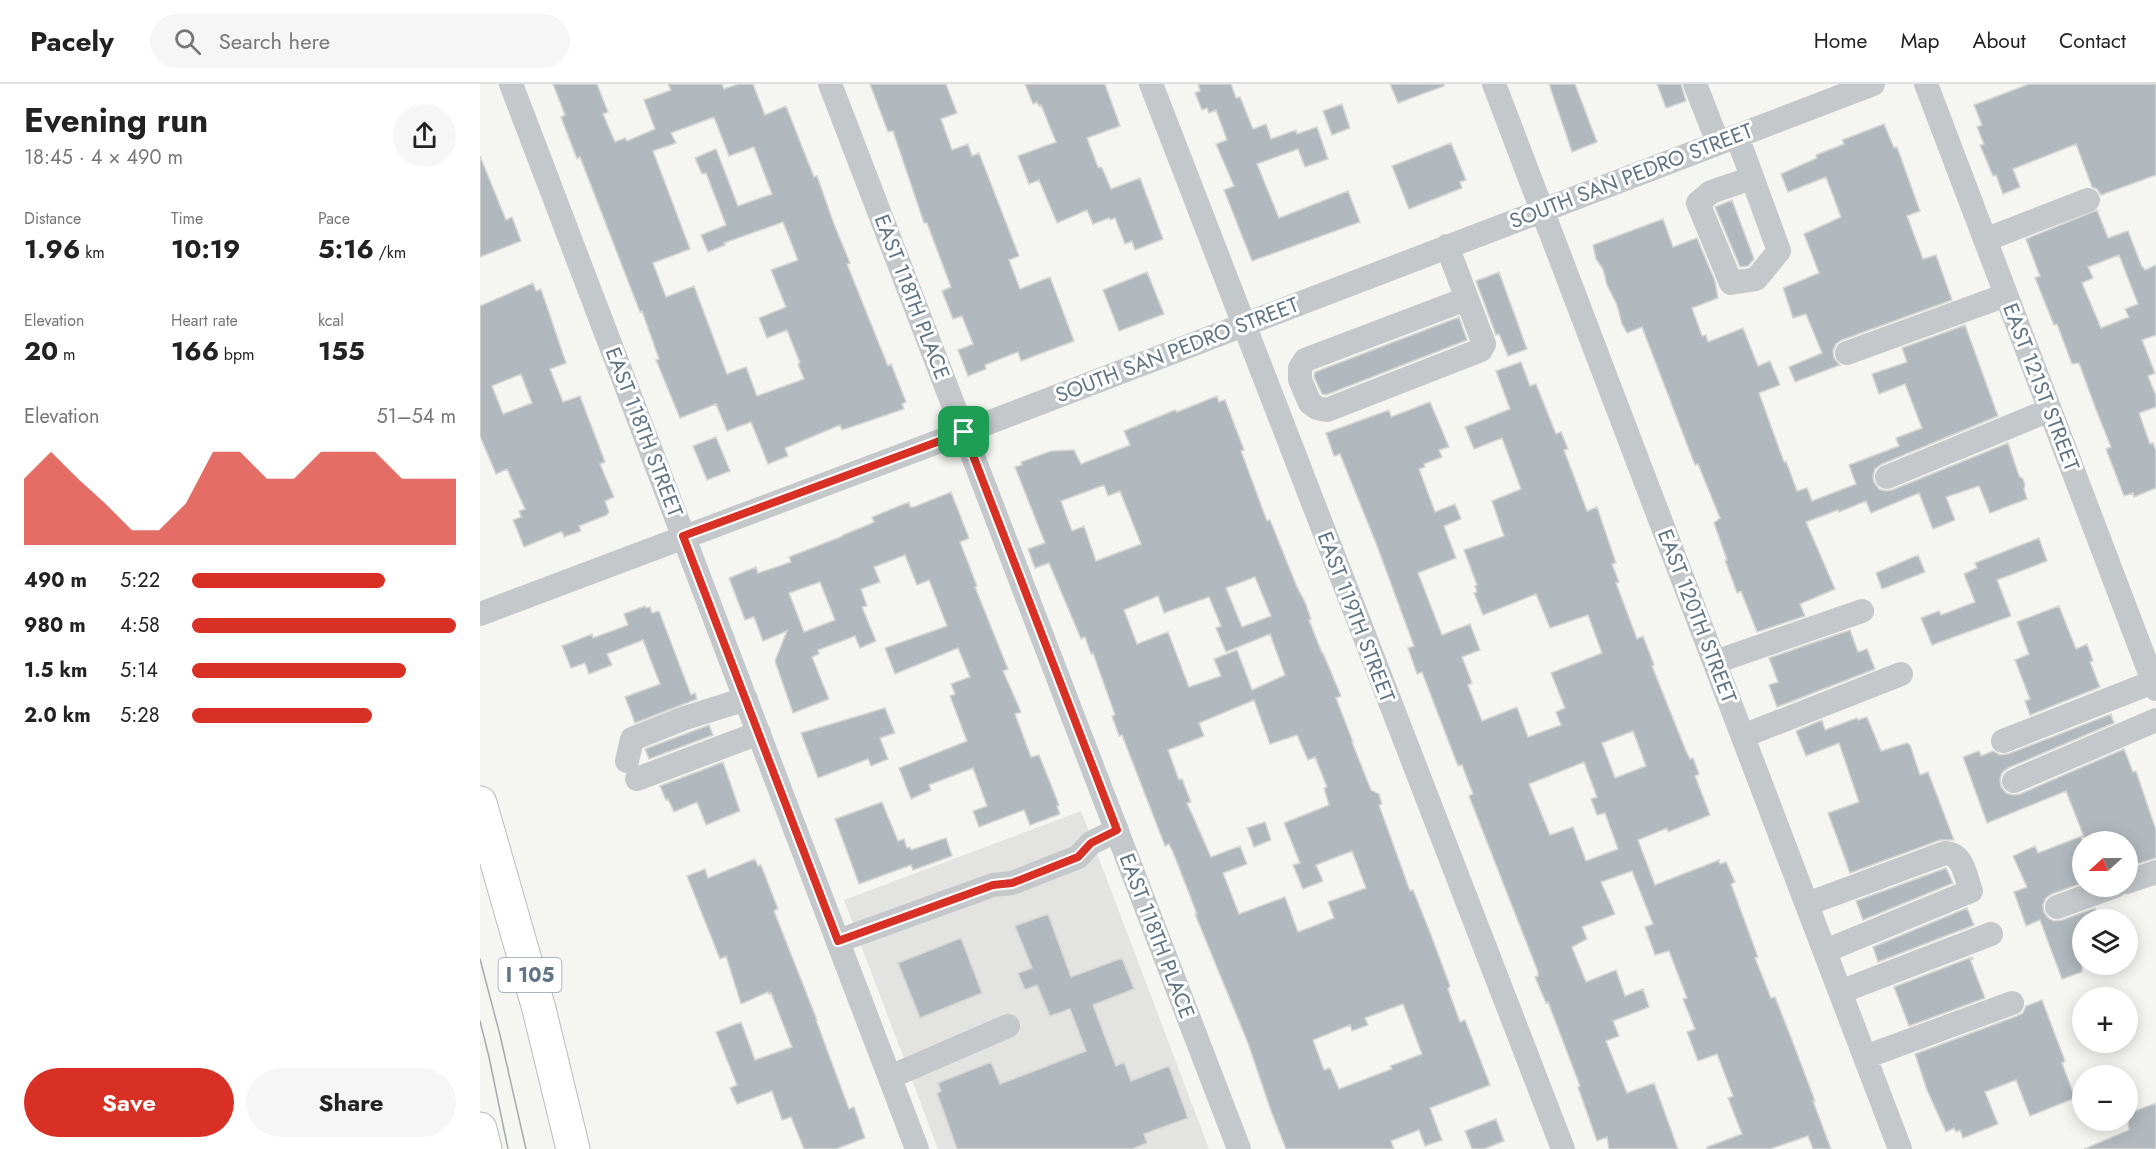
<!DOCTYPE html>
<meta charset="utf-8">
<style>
:root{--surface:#fff;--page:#f6f6f6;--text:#222;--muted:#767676;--line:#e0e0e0;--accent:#d93025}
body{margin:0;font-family:Jost,sans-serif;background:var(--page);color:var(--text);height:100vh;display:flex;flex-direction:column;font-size:22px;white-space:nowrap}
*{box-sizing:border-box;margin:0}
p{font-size:20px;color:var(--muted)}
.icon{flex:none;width:33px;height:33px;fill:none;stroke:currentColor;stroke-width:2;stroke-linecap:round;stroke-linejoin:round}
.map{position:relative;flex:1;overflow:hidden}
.drawer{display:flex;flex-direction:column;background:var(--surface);width:480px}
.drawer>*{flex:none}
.needle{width:39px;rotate:249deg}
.controls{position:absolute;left:1592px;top:747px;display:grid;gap:12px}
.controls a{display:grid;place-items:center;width:66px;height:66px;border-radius:50%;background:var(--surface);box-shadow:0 3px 15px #0003;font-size:30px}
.pin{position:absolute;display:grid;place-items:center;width:51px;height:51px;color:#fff;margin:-26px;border-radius:12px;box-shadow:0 3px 9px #0006}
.round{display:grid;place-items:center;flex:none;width:63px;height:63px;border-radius:32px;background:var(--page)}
.headline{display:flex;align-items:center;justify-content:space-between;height:102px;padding:0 24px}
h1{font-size:33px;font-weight:700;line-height:45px}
.metrics{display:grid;grid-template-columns:repeat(3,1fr);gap:9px;height:102px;padding:6px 24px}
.metrics div{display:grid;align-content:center}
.metrics b{font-size:26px;font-weight:700}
.metrics small{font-size:16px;font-weight:400}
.metrics p{font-size:16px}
.chart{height:168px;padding:12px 24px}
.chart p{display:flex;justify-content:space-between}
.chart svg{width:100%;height:108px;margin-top:6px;fill:var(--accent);opacity:.7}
.action{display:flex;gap:12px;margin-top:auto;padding:12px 24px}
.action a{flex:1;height:69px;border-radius:36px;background:var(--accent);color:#fff;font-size:24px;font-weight:700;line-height:69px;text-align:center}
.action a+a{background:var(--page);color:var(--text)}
ul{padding:0 24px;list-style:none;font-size:20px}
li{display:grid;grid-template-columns:96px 72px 1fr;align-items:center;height:45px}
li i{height:15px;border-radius:8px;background:var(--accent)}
header{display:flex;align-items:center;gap:36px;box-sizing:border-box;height:84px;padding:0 30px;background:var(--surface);border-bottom:2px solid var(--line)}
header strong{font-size:28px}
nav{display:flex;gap:33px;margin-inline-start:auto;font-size:21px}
.search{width:420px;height:54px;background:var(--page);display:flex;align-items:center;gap:15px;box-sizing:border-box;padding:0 21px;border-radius:33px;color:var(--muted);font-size:22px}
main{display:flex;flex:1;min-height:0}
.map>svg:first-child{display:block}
.built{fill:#e3e4e2}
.building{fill:#b1b9be;stroke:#d6d6d4;stroke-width:1.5;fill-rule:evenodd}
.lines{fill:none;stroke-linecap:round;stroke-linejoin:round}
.highway-casing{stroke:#b8bcbe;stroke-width:35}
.minor{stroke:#c4c8cb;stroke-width:24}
.highway{stroke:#fff;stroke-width:33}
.tram{stroke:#a4aab0;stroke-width:1.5}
.route-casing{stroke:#fff;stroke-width:12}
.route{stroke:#d93025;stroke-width:8}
.labels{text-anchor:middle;stroke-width:6;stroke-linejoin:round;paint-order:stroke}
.shield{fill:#fff;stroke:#909eaa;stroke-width:1.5}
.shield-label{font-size:20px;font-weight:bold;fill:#617585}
.street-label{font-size:21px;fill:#617585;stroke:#fff}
</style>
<header>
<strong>Pacely</strong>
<div class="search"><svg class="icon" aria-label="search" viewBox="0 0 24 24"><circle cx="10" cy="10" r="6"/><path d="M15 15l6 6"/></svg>Search here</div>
<nav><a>Home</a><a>Map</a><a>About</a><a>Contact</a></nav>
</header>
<main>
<section class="drawer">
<div class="headline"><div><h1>Evening run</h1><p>18:45 · 4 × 490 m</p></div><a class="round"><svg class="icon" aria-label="share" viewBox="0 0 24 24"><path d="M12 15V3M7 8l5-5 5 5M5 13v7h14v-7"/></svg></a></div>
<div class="metrics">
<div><p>Distance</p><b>1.96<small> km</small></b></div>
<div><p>Time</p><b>10:19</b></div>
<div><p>Pace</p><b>5:16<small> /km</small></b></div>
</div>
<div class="metrics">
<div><p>Elevation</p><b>20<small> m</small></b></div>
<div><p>Heart rate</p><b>166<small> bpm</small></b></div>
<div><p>kcal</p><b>155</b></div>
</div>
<div class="chart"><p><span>Elevation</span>51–54 m</p>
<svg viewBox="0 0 160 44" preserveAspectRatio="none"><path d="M0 44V17L10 6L20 17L30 27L40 38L50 38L60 27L70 6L80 6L90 17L100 17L110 6L120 6L130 6L140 17L150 17L160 17V44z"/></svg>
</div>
<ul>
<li><b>490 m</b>5:22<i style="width:73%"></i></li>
<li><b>980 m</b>4:58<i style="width:100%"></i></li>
<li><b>1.5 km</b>5:14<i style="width:81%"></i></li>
<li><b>2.0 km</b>5:28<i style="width:68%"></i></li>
</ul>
<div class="action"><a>Save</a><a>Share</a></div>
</section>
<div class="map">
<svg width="1676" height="1065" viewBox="0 0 1676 1065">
<rect width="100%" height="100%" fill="#f5f5f1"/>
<path class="built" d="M601 727 729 1065H458L364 816Z"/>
<path class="building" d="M73 0H117L128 28 123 30 135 58 145 54 147 57 175 45 164 16 191 6 188 0H242L244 5 258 0H273L285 31 306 22 334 93 337 92 354 140 370 179 367 180 408 282 411 280 426 318 422 320 424 325 362 346 360 341 305 364 308 372 288 380 271 338 247 347 236 320 200 334 176 276 179 275 162 227 160 228 100 73 97 75 81 33 85 31ZM234 33 249 72 274 63 292 110 258 122 236 65 215 74 222 90 226 89 246 141 221 151 228 168 245 161 244 159 303 138 318 176 291 186 306 223 279 234 287 254 307 246 320 279 318 280 324 295 277 312 266 283 247 290 214 202 186 213 173 179 210 165 173 67 196 59 191 49Z
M390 0H466L477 29 461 35 472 66 488 60 492 72 499 69 539 172 529 176 540 205 570 193 594 257 541 277 538 268 505 281 506 285 488 292 478 266 493 260 482 232 473 235 462 207 471 203 447 139H444L413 47 408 48Z
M545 0H625L640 42 607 54 618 83 622 84 631 105 660 94 683 155 655 166 652 157 645 160 635 134 630 136 629 134 613 140 607 126 577 139 559 96 549 100 538 72 576 58 561 21 559 22 557 18 553 20Z
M718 0H751L756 14 760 13 773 45 786 40 791 55 816 46 817 50 837 43 848 75 825 83 818 65 777 80 799 134 868 107 880 138 772 177 744 106 754 102 736 60 747 56 736 26 729 29 727 24 722 26 715 9 720 7Z
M910 0H964V2L918 19Z
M1069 0H1095L1117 58 1092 68Z
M1177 0H1201L1206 17 1186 24Z
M1549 0H1676V91L1621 111 1617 105 1612 103 1596 60 1533 85 1540 103 1523 110 1516 91 1513 92 1500 61 1504 60 1497 43 1502 41 1494 21Z
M862 20 870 44 852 51 843 27Z
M1404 40 1414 64 1417 63 1440 127 1427 132 1443 175 1456 171 1472 216 1362 256 1356 260 1353 267 1354 274 1360 281 1315 298 1309 283 1342 269 1326 230 1313 234 1303 204 1339 189 1324 150 1361 133 1346 93 1308 108 1301 90 1337 74 1336 71 1364 60 1362 56Z
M971 59 986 96 980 98 982 104 929 125 912 82Z
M0 72 26 136 32 133 41 157 0 173Z
M1252 116 1274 175 1268 182 1260 183 1235 123Z
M1617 126 1628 154 1648 147 1662 183H1663L1665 186 1676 181V251L1662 256 1675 289 1668 292 1676 312V323L1659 329 1670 360 1673 359 1676 367V404L1654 413 1653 409 1644 412 1626 365 1631 363 1615 323 1599 279 1592 280 1577 240 1574 241 1555 194 1560 192 1546 155ZM1639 171 1658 220 1645 225 1649 233 1621 244 1602 199 1613 194 1608 183Z
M1183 135 1193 163 1217 154 1235 197 1238 214 1212 224 1222 252 1226 251 1228 258 1263 244 1278 282 1290 277 1300 301 1279 309 1304 378 1306 377 1317 407 1327 404 1332 417 1376 400 1369 381 1419 362 1416 354 1442 344 1425 300 1399 310 1392 290 1427 278 1422 264 1485 241 1518 332 1402 380 1395 385 1393 392 1394 398 1399 405 1406 407 1412 406 1528 359 1539 392 1543 395 1545 401 1544 405 1547 415 1510 429 1499 402 1466 413 1475 436 1453 445 1439 409 1391 429 1386 417 1359 428 1358 426 1326 438 1355 505 1320 520 1325 532 1277 548 1261 507 1257 509 1245 476H1247L1234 439 1240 434 1218 380 1215 381 1162 243 1147 249 1142 240 1137 221 1127 201 1123 185 1116 175 1113 161Z
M667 188 684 230 639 247 623 206Z
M1019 188 1047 265 1028 272 1019 250 1016 251 996 197Z
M53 199 56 207 61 205 86 279 70 285 83 318 100 312 125 378 120 380 134 413 125 417 129 428 127 431 99 442 101 447 84 453 82 448H80L44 463 33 436 41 433 39 427 45 425 27 385 16 390 0 352V222ZM41 290 52 319 23 330 12 302Z
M979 233 987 256 846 311 842 310 834 293 835 288Z
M1041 278 1050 302 1056 300 1076 350 1081 348 1088 365 1084 366 1107 427 1117 423 1136 479 1132 480 1139 498 1136 499 1157 555 1163 552 1174 581 1172 582 1206 667 1210 675 1213 674 1219 690 1215 692 1230 731 1188 748 1187 744 1158 756 1175 801 1239 776 1240 780 1246 778 1255 798 1251 800 1278 873 1275 874 1291 914 1295 913 1312 956 1335 1017H1333L1351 1065H1333L1328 1052 1290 1065H1227V1063L1262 1050 1248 1014 1253 1012 1237 970 1218 977 1207 948 1215 945 1203 915 1207 914 1189 867 1175 871 1165 843 1173 840 1152 787 1121 798 1135 830 1102 843 1107 855 1092 863 1106 898 1136 886 1145 912 1163 905 1169 923 1133 937 1139 952 1126 957 1147 1009 1174 999 1198 1065H1129L1127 1053 1117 1057 1098 1003 1100 1002 1068 918 1066 919 1055 893 1058 892V888L989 712 993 710 982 681 978 682 942 588 937 590 928 564 934 562 896 459 860 370 854 372 846 349 909 326 911 333 950 318 969 363 959 366 962 373 944 380 945 383 939 385 955 428 975 420 981 435 964 442 976 474 938 489 962 551 990 540 1000 566 982 573 992 599 988 601 1002 637 1037 623 1048 653 1081 641 1076 628 1085 624 1071 589 1122 569 1108 531 1070 544 1056 510 1003 531 994 509 997 508 995 502 997 501 984 466 1024 452 1012 417 1041 405 1022 354 994 365 985 343 1030 325 1016 287ZM1153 647 1166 682 1135 694 1122 659ZM1104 678 1117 713 1111 715 1117 731 1125 729 1138 765 1106 777 1093 743 1070 751 1049 700Z
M737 312 739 318 745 316 764 366 761 367 787 437 790 436 817 503 825 518 831 535 829 536 842 569H843L861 612 856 614 873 658H872L891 706 899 710 902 720 899 721 930 807 933 806 951 851 970 902 968 905 980 938 985 936 1010 1001 950 1024 962 1056 945 1062 939 1046 911 1057 914 1065H806L791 1027 768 959 715 830H717L693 768 689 760 685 762 642 651 639 652 632 632 635 631 613 569 611 570 605 553 601 555 569 479 555 484 548 465 565 459 535 383 542 381 541 378 571 367 594 366 601 380 650 361 644 347 695 326 697 328ZM624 401 628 412 640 407 661 460 616 477 604 442 592 447 581 417ZM775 493 791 532 762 543 746 504ZM678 512 684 529 729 513 741 542 736 544 746 568 790 550 805 591 772 606 757 566 734 575 741 592 709 603 688 548 657 560 644 526ZM774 616 790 660 817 651 828 676 835 673 847 703 844 704 849 721 804 739 820 779 813 781 823 805 843 797 836 781 872 767 886 804 848 818 854 834 818 848 805 813 759 830 743 789 767 780 760 762 731 773 707 719 711 718 702 695 699 696 688 666 724 652 719 639ZM923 920 942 970 910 982 912 985 859 1005 850 984 844 986 833 956 870 941 872 947 888 941 885 934Z
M236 353 250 387 227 396 213 362Z
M471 408 489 454 480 458 497 502 495 503 528 585 523 587 541 628 535 630 551 673 559 671 579 721 577 722 580 730 550 741 544 726 499 743 493 727 507 722 493 684 449 701 451 706 431 715 419 684 487 657 470 612 475 610 471 600 490 593 478 564 415 590 405 564 467 542 449 496 437 501 425 471 394 483 400 498 381 505 387 522 382 523 396 557 380 564 375 552 338 566 339 570 332 573 349 615 313 629 295 577 307 547 283 557 274 533 265 536 249 494 276 483 278 489 311 478 309 473 363 452V451L390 440 394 438 392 433 429 418 430 423H434ZM340 498 355 536 324 548 309 509Z
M1559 454 1567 477 1517 496 1531 532 1452 561 1441 534 1459 527 1461 531 1495 518 1484 490 1497 484 1495 479Z
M1438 471 1445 488 1402 505 1396 489Z
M165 522 166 524 170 523 172 529 179 527 211 611 215 609 217 615 155 639 145 613 180 600 163 556 127 570 132 581 109 590 105 579 91 584 82 562 112 550 113 554 148 541 144 530Z
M1579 522 1596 565 1607 560 1613 577 1610 578 1620 603 1550 631 1545 617 1550 615 1535 576 1549 570 1537 538Z
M1370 546 1378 568 1387 565 1395 585 1297 623 1289 601 1298 598 1289 574Z
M405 624 415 649 400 654 408 675 391 682 388 675 338 694 321 649Z
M1631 630 1634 639 1528 684 1522 689 1520 695 1521 702 1526 709 1533 711 1540 710 1644 665 1653 688 1656 687 1676 746V774L1647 783V758H1606L1586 707 1507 739 1483 673 1499 667 1501 672 1513 667 1520 671 1528 670Z
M1387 633 1401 667 1427 659 1430 661 1440 691 1448 688 1474 756H1460L1370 789 1348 729 1379 718 1359 659 1326 672 1316 647 1342 636 1345 646 1377 634 1378 636Z
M229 641 233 651 169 675 165 665Z
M243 678 260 727 226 741 217 718 194 728 188 715 186 716 180 702Z
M402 718 418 757 424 755 427 764 430 763 431 766 466 754 472 772 433 786 431 781 379 800 355 735Z
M785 738 791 756 774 763 767 744Z
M1602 752V799L1572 810 1566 814 1563 821 1564 828 1568 834 1574 837 1582 836 1615 824 1619 836H1602V888L1582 895 1560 836 1546 842 1534 808 1547 803 1533 772 1555 762 1558 769Z
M275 775 278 782 281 781 298 825 294 827 337 936H336L369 1025 374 1023 385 1054 356 1065H324L311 1033 302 1036 292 1007 257 1020 250 1004 257 1001 236 948 261 938 275 976 312 963 291 909 289 910 288 908 261 920 246 872 240 875 207 792 225 785 228 794Z
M1466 784 1473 799 1383 836 1376 817Z
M1487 824 1494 841 1398 878 1393 863Z
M568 830 591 893 642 874 654 905 613 921 636 982 644 978 651 997 689 982 708 1034 664 1050 667 1059 652 1065H477L457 1009 461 1007 458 999 511 978 520 1000 606 967 590 925 570 932 557 901 545 906 538 889 552 884 535 842Z
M481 854 502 909 440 934 418 879Z
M1492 873 1493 875H1490L1505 914 1429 942 1414 903Z
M1562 916 1585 977 1582 979 1595 1014 1550 1032 1536 996 1505 1008 1518 1040 1483 1054 1480 1046 1476 1048 1474 1044 1466 1048 1447 1006 1435 970 1537 932 1543 929 1546 922Z
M1676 1019V1065H1604L1649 1046 1647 1030Z
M1016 1035 1024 1057 1004 1065H992L985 1047Z"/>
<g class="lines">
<defs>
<path id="highway" d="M0 719 59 925 93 1065
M0 1045 5 1065"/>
</defs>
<use href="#highway" class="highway-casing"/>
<path class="minor" d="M31 0 437 1065
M350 0 759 1065
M671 0 1083 1065
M1014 0 1420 1065
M1215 0 1238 59
M1446 0 1676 605
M1257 52 1299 167 1276 195 1251 199 1218 119 1231 108 1272 94
M1505 156 1608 116
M967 162 1004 260 1001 266 847 326 837 324 830 319 820 296V284L825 276 986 215
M1367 269 1526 211
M1407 393 1570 326
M0 530 484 348 1393 0
M1235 578 1382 527
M1263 652 1421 590
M1523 657 1673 598
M147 677 152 655 205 634 266 615
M157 695 279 649
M1534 697 1676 636
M1647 798 1676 788
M1327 820 1465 769C1484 770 1485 792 1491 807L1345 867
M1577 823 1635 802
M358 857 513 801 532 799 598 773 611 759 637 746
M1360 908 1511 850
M1385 973 1532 919
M410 993 528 942"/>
<use href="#highway" class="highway"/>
<path class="tram" d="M0 875 20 951 46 1065
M0 937 9 973 28 1065"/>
</g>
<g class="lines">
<defs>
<path id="route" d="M484 348 637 746 611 759 598 773 532 799 513 801 358 857 203 452Z"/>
</defs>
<use href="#route" class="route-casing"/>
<use href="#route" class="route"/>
</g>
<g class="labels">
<rect class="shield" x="18.5" y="874" width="63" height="34" rx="4.5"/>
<g class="shield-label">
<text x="50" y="898">I 105</text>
</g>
<g class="street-label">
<text transform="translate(1151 92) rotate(-21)" y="7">SOUTH SAN PEDRO STREET</text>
<text transform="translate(432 213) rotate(69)" y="7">EAST 118TH PLACE</text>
<text transform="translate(697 266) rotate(-21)" y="7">SOUTH SAN PEDRO STREET</text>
<text transform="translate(1561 303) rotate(69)" y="7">EAST 121ST STREET</text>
<text transform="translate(164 348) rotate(69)" y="7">EAST 118TH STREET</text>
<text transform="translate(1217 532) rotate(69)" y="7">EAST 120TH STREET</text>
<text transform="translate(876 533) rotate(69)" y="7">EAST 119TH STREET</text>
<text transform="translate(677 852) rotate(69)" y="7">EAST 118TH PLACE</text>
</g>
</g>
</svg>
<div class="controls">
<a><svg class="needle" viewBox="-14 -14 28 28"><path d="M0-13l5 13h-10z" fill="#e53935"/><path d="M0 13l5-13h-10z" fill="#767676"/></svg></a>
<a><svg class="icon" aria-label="layers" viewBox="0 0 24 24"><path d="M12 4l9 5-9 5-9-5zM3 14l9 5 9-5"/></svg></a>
<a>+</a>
<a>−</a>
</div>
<div class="pin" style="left:484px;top:348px;background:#1e9e55"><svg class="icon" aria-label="arrive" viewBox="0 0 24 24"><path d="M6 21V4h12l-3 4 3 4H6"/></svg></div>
</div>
</main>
